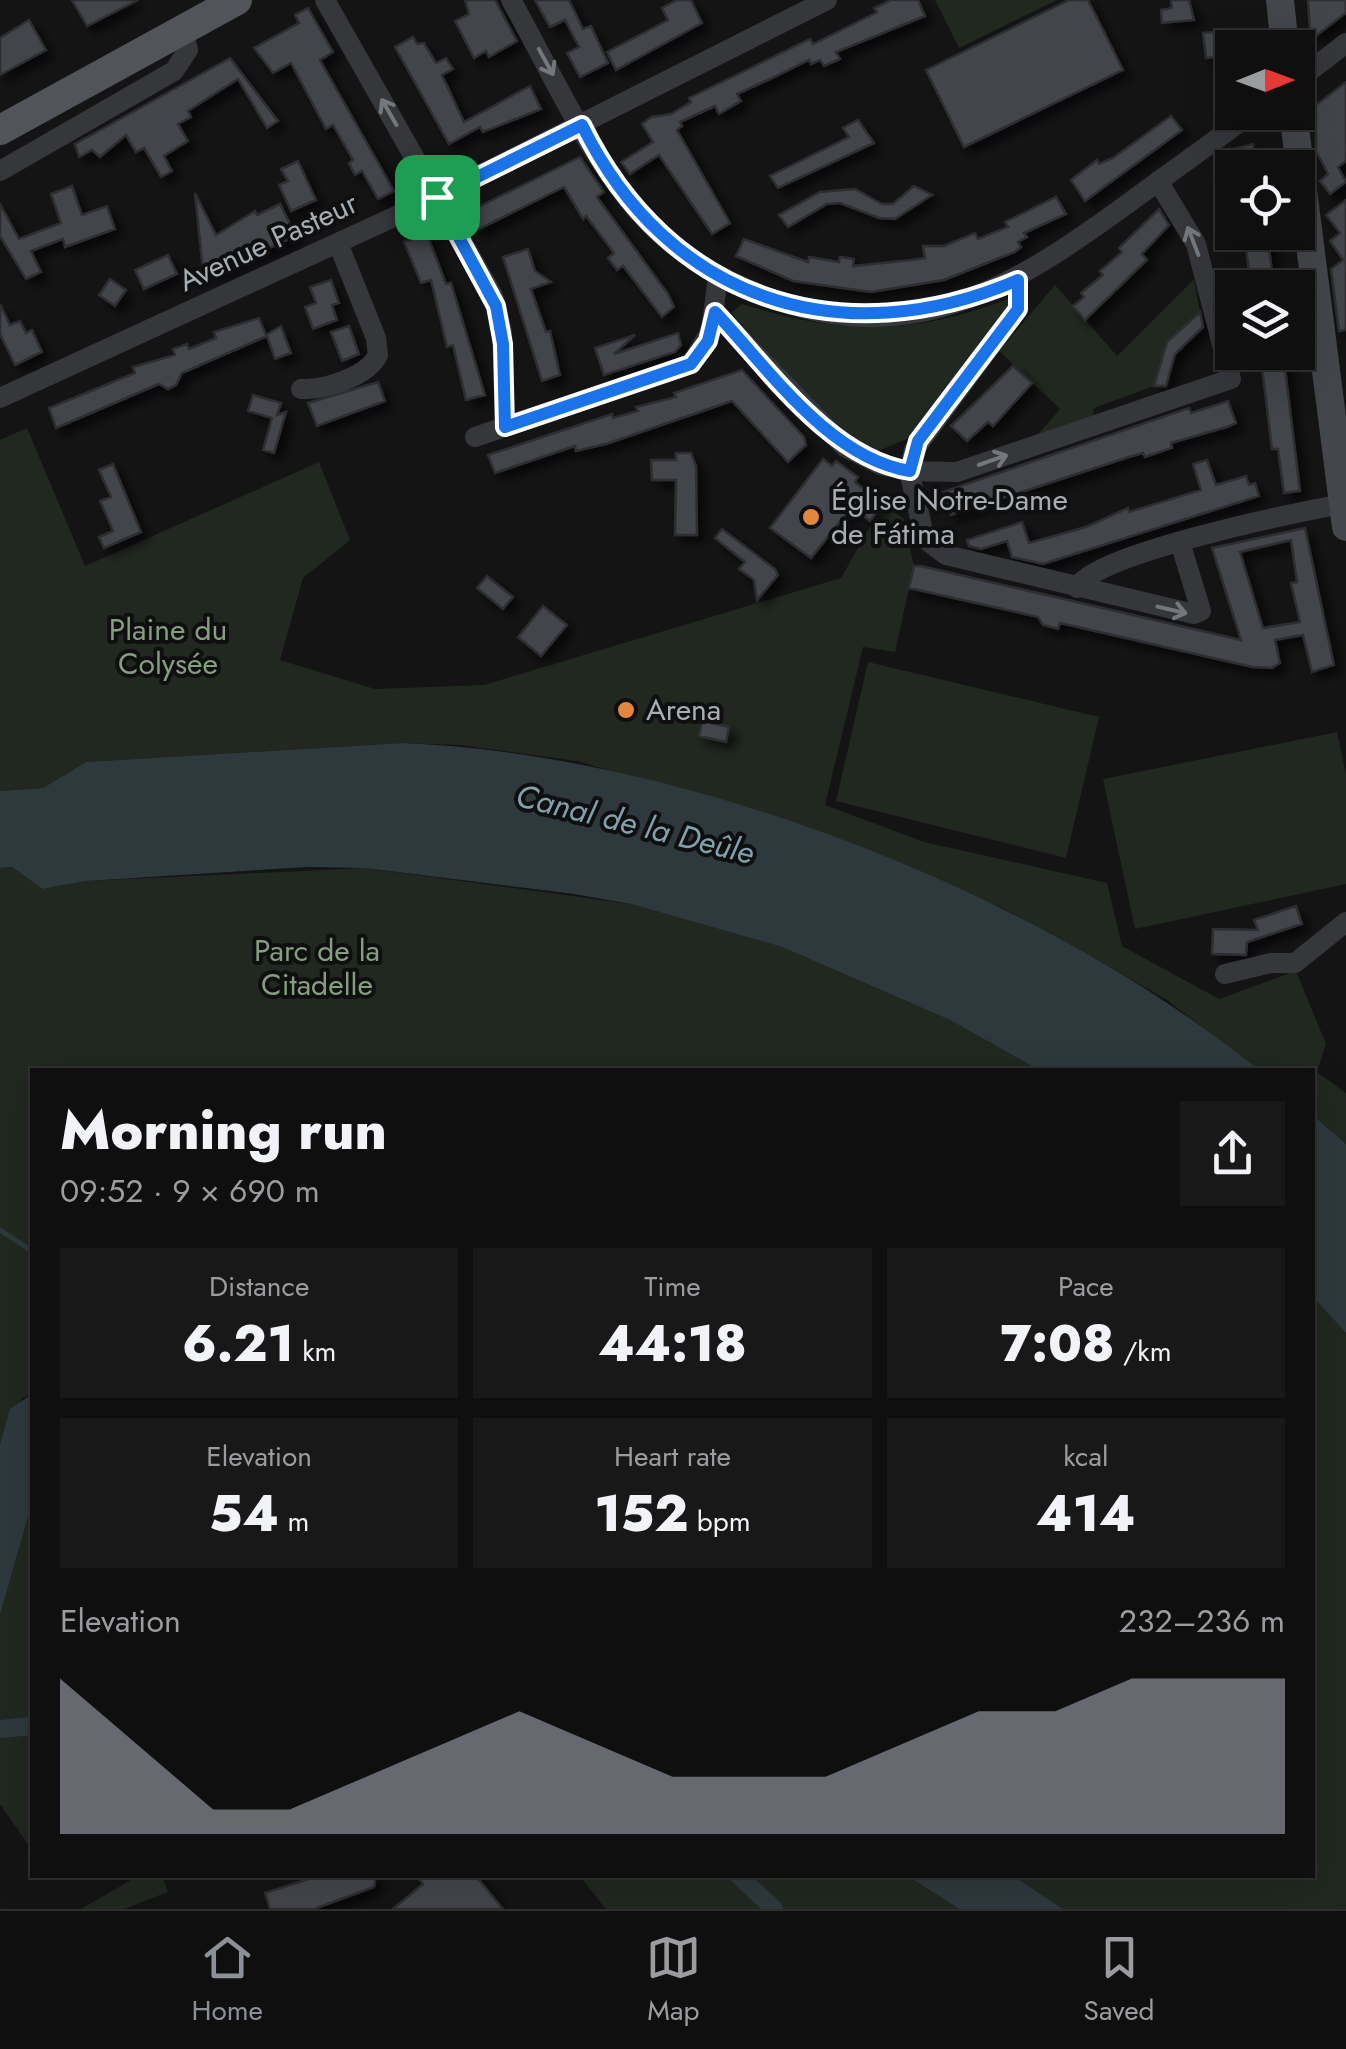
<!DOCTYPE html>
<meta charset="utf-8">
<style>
:root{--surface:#0f0f10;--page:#181819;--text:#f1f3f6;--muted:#9b9c9f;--line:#2f2f30;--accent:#8c9099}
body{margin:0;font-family:Jost,sans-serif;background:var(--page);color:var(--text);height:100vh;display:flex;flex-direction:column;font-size:38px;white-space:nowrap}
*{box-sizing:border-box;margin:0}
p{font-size:32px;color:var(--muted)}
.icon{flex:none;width:55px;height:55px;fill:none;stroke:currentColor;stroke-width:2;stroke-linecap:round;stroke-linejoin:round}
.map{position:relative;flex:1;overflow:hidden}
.drawer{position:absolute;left:30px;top:1068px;width:1285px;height:810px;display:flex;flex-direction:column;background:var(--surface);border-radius:0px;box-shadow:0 10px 40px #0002,0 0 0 2px var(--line)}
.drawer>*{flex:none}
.needle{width:65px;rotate:89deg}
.controls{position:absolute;left:1215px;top:30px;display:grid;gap:20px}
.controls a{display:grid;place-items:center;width:100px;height:100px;border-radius:0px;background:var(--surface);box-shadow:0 10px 40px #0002,0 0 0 2px var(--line);font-size:50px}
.pin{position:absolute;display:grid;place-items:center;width:85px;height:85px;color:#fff;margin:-42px;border-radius:20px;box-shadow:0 5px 15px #0006}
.round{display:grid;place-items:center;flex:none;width:105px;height:105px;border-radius:0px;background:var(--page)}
.headline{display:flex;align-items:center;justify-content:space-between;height:170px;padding:0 30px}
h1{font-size:55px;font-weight:800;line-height:75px}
.metrics{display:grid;grid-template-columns:repeat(3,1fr);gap:15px;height:170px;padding:10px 30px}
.metrics div{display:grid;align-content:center;border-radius:0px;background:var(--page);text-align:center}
.metrics b{font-size:50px;font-weight:800}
.metrics small{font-size:28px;font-weight:400}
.metrics p{font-size:28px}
.chart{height:280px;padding:20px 30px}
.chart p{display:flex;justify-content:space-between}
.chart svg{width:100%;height:180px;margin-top:10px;fill:var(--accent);opacity:.7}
.dock{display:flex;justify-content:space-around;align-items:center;height:140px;border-top:2px solid var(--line);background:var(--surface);font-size:28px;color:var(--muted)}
.dock a{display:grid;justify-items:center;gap:5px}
.dock .active{color:var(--accent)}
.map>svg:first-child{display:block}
.green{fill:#212820}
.water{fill:#2e393d}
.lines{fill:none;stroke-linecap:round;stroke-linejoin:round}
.stream{stroke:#2e393d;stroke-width:5}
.canal{stroke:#2e393d;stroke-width:18}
.building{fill:#434548;stroke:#2e2e31;stroke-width:2.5;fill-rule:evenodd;filter:url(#shadow)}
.street{stroke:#35373a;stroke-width:20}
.secondary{stroke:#43464a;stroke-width:28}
.primary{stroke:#515459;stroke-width:30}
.oneway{stroke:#73787d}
.route-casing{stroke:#fff;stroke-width:20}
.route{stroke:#1a73e8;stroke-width:12}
.poi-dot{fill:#e2873e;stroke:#0f0f10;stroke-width:4}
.labels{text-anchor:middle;stroke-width:8;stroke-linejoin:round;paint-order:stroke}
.street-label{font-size:30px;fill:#a6aeb4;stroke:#0f0f10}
.poi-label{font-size:30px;fill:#a6aeb4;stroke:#0f0f10;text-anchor:start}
.park-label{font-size:30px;fill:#849e7f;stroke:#0f0f10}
.water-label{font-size:32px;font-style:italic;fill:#80a2ad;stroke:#0f0f10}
</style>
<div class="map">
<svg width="1346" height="1909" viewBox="0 0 1346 1909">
<defs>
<filter id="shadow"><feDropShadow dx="7" dy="7" stdDeviation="5" flood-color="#0009"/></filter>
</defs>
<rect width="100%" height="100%" fill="#141415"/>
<path class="green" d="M935 0H1057L959 48Z
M1194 279 1200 312 1167 342 1154 386 1094 408 1093 421 1029 445 1060 409 999 351 1055 285 1117 356Z
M1008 299 1011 302 909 438 878 451 852 443 731 313 742 304C841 335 911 336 1008 299Z
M27 428 85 566 319 462 350 540 303 578 280 660 375 689 484 685 841 578 883 504 904 519 914 566 895 652 863 647 825 805 924 842 1107 883 1122 946 1219 999 1296 971 1326 1044 1317 1072 1346 1093V1144L1313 1114 1312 1070H1259L1167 1000 1064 941 1004 909 854 844 577 761 460 745 403 743 86 762 43 788 0 791V440Z
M868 662 1099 717 1066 858 836 801Z
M1337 732 1346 774V884L1135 929 1103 779Z
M12 867 44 889 86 881 365 868 631 904 782 947 950 1020 1039 1070H32V1394L22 1398 0 1444V868Z
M1313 1297 1346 1333V1909H1063L1012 1875H1312Z
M32 1503V1850L0 1804V1615Z
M140 1875H177L164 1881 168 1892 124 1909H81Z
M579 1875H906L959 1909H606Z"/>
<path class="water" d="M403 743C684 754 1041 893 1259 1070H1039L950 1020 782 947 631 904 574 894 365 868 307 867 86 881 43 889 12 867 0 868V791L43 788 86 762Z
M1312 1114 1346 1144V1333L1313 1297Z
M32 1394V1503L0 1615V1444L10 1409Z
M906 1875H1012L1063 1909H959Z"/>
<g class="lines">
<path class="stream" d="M0 1230 32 1251"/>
<path class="canal" d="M0 1729 32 1726
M738 1875 774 1909"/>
</g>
<path class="building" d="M72 0H138L87 26Z
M465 0H495L517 41 489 57 486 51 474 58 455 21 469 14Z
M535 0H569L583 29 591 26 608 63 580 77 567 53 579 47 565 20 550 27Z
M677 0H691L702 23 616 70 607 52 668 20 662 8Z
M891 0H918L925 16 836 52 840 59 824 66 820 60 811 64 809 60 770 79 737 94 741 101 719 114 715 106 680 122 682 126 677 130 730 223 712 234 659 155 630 174 621 162 653 142 642 124 651 117 671 114 691 102 689 98 810 39 813 44 877 12 874 8Z
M1069 0H1088L1123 70 964 147 926 70Z
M1171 0H1189L1194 20 1162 23 1161 10 1172 8Z
M1308 0H1346V13L1317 35 1310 32Z
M308 8 333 52 320 60 394 191 378 199 362 171 355 175 349 163 353 160 333 125 326 129 291 63 273 73 254 48 299 23 295 15Z
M29 20 46 50 0 75V38Z
M1238 30 1240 48H1232V89L1219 90 1215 57 1206 58 1203 33Z
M413 37 417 44 424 43 436 63 446 58 453 69 442 75 464 122 530 86 541 109 483 132 480 127 449 144 395 47Z
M230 58 278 121 267 128 238 79 188 111 191 117 178 124 188 141 164 156 172 171 161 177 144 148 136 152 126 135 100 157 92 150 79 157 75 144Z
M1346 82V161L1338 167 1346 182 1330 194 1320 181 1328 174 1316 151V105Z
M1171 116 1182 130 1085 201 1071 180 1097 160 1099 164 1113 158Z
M858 120 874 143 778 188 770 176 849 137 843 128Z
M1253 144 1255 168H1237L1235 149Z
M580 157 604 192 597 197 668 294 674 307 662 317 623 266 617 270 608 258 614 253 586 216 583 219 564 187 477 230 468 212Z
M298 161 316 200 291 211 279 185 288 181 281 169Z
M72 186 82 215 107 206 115 229 65 247 63 239 31 251 41 272 26 279 0 236V204L19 239 61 223 51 194Z
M914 186 932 195 895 219 879 218 840 203 827 204 788 227 779 215 820 192 855 189 882 204H893Z
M195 193 216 235 255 211 257 215 280 204 296 236 217 272 203 271Z
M1056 197 1066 214 1024 233 1027 237 1018 242 1021 247 1015 252 944 280 871 292 793 281 736 256 744 239 808 262 809 257 839 262 840 257 854 259 853 266 911 260 925 258 923 246H944L975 233 978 239 1008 227 1005 222Z
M1346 200V330L1339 331 1331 269 1343 260 1330 241 1340 233 1326 215Z
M1159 209 1169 225 1142 254 1147 260 1085 320 1073 306 1084 297 1081 293 1103 275 1100 271 1122 252 1119 248Z
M1244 232H1267L1274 288H1251Z
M427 234 446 284 451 283 485 395 466 400 453 345 447 347 431 280 421 283 404 242Z
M528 249 535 271 551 282 531 289 546 332 550 331 560 375 542 381 503 257Z
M168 255 177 274 144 289 135 270Z
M110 279 126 290 115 306 99 295Z
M331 280 339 303 332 305 337 320 313 329 305 307 316 303 310 287Z
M0 304 10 325 20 321 26 333 32 330 42 352 15 365 0 334Z
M1200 312 1203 327 1175 354 1166 386H1154L1167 342Z
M259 318 266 335 281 326 291 353 275 359 267 336 182 373 176 385 168 389 159 384 56 428 49 408 135 373 133 367 175 355 173 349 187 344 189 349 216 338 214 332Z
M349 326 359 354 342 361 331 332Z
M678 333 681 345 675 352 604 375 595 348 635 335 614 354Z
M1260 352H1283L1300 491 1284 493 1278 449H1272Z
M1013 366 1032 383 993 426 988 422 967 441 951 426Z
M742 370 804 437 806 445 788 462 732 401 606 444 576 451 575 446 495 473 488 455 612 414 613 418 638 411 636 407 676 397 674 393Z
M378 382 385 401 317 426 308 403Z
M253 395 281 403 277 415 286 412 274 453 263 450 272 418 248 411Z
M1228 401 1236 423 1227 427 1171 443 1172 448 1145 457 1143 453 1129 457 951 515 943 492 1189 408 1191 413Z
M676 453H691L696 466 697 535H675L676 480H652L651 460H676Z
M823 459 832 466 836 461 858 477 855 482 883 504 870 521 852 507 811 558 770 528Z
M1207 460 1216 485 1246 476 1249 485 1255 483 1259 496 1043 564 1012 557 1007 541 981 549 969 546 967 540 1022 522 1029 543 1086 527 1128 508 1129 512 1201 490 1193 464Z
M113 464 141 532 104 548 99 537 113 531 100 501 111 497 99 470Z
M1305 528 1334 665 1312 672 1303 635 1275 640 1280 663 1272 668 1252 667 1060 623 1058 629 1043 625 1038 617 909 588 914 566H921L1241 640 1212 548ZM1291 540 1297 582 1291 583 1300 622 1263 628 1240 552Z
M722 529 775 569 778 575 757 600 754 580 739 569 745 562 715 538Z
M487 576 513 597 503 609 477 588Z
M543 606 567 625 541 656 518 637Z
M702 721 729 727 726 742 699 736Z
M1296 906 1302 924 1247 942 1246 955 1212 954 1213 929 1258 930 1254 920Z
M321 1875H376L374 1887 314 1909H270L265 1893Z
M416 1875H475L503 1909H393L423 1884Z"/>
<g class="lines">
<path class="street" d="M325 0 493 296 502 331 505 427
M511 0C550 69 584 148 636 209 671 250 716 278 767 297 913 352 1015 286 1130 202 1171 172 1212 143 1253 112
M1298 80 1346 43
M0 171 174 71 188 50 182 27
M1018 280V309L914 450 909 471 925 539 946 555 1194 614 1201 611 1180 542
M715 312 845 447 881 465 909 471 957 472 1231 379 1196 244 1158 181
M301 389C324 390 367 377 378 355L376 338 338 243
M0 398 420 205 827 0
M475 437 691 364 711 331 718 276
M1077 588C1091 554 1299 512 1342 504
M1225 974 1271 963H1295L1346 922"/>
<path class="secondary" d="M1280 0 1285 48
M1293 112 1346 527"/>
<path class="primary" d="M0 130 237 0"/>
</g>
<defs><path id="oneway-shaft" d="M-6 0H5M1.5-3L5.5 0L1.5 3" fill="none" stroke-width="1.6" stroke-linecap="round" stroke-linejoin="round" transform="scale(2.5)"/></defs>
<g class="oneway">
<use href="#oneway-shaft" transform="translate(546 62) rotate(61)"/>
<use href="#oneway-shaft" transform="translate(389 112) rotate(-120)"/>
<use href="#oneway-shaft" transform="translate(1193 241) rotate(-111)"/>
<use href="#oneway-shaft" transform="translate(993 460) rotate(-19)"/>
<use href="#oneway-shaft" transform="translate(1172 610) rotate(13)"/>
</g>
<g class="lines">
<defs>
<path id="route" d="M582 125C668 301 842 356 1018 280V309L918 441 910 471C829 458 769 369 715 312L708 341 691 364 505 427 503 344 496 306 437 197Z"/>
</defs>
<use href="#route" class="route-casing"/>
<use href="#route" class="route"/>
</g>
<g class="poi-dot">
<circle cx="811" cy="517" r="10"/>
<circle cx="626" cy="710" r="10"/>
</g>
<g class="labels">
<g class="street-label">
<text transform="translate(268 242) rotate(-25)" y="10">Avenue Pasteur</text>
</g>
<g class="poi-label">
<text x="831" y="510">Église Notre-Dame<tspan x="831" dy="34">de Fátima</tspan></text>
<text x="646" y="720">Arena</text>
</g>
<g class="park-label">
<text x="168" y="640">Plaine du<tspan x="168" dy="34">Colysée</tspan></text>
<text x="317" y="961">Parc de la<tspan x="317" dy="34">Citadelle</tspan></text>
</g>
<g class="water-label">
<text transform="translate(635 824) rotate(14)" y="11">Canal de la Deûle</text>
</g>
</g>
</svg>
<div class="controls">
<a><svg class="needle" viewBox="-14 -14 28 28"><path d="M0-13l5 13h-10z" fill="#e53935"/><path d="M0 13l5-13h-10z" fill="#9b9c9f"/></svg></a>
<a><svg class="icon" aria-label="locate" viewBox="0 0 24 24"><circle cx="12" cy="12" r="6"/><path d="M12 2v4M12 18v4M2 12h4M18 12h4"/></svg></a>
<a><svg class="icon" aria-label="layers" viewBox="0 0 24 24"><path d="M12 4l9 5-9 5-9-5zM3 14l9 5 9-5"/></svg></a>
</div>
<div class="pin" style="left:437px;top:197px;background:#1e9e55"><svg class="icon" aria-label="arrive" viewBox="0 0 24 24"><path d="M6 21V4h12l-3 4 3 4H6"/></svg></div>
<section class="drawer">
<div class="headline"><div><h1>Morning run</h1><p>09:52 · 9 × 690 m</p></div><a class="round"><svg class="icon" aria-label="share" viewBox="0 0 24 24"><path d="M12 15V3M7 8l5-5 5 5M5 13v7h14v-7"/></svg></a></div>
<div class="metrics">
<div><p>Distance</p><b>6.21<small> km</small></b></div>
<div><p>Time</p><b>44:18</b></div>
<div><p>Pace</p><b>7:08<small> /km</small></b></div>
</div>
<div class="metrics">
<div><p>Elevation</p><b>54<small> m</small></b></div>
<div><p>Heart rate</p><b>152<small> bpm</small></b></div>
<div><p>kcal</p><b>414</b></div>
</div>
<div class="chart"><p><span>Elevation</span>232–236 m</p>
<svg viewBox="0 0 160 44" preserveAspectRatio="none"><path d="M0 44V6L10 22L20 38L30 38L40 30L50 22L60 14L70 22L80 30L90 30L100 30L110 22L120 14L130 14L140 6L150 6L160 6V44z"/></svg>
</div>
</section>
</div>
<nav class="dock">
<a class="active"><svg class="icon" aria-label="home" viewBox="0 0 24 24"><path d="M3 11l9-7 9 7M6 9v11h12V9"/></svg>Home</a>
<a><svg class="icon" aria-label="map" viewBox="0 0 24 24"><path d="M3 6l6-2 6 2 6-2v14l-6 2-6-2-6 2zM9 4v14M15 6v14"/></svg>Map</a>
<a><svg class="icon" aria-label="saved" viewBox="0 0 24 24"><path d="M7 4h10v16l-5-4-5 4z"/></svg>Saved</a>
</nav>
